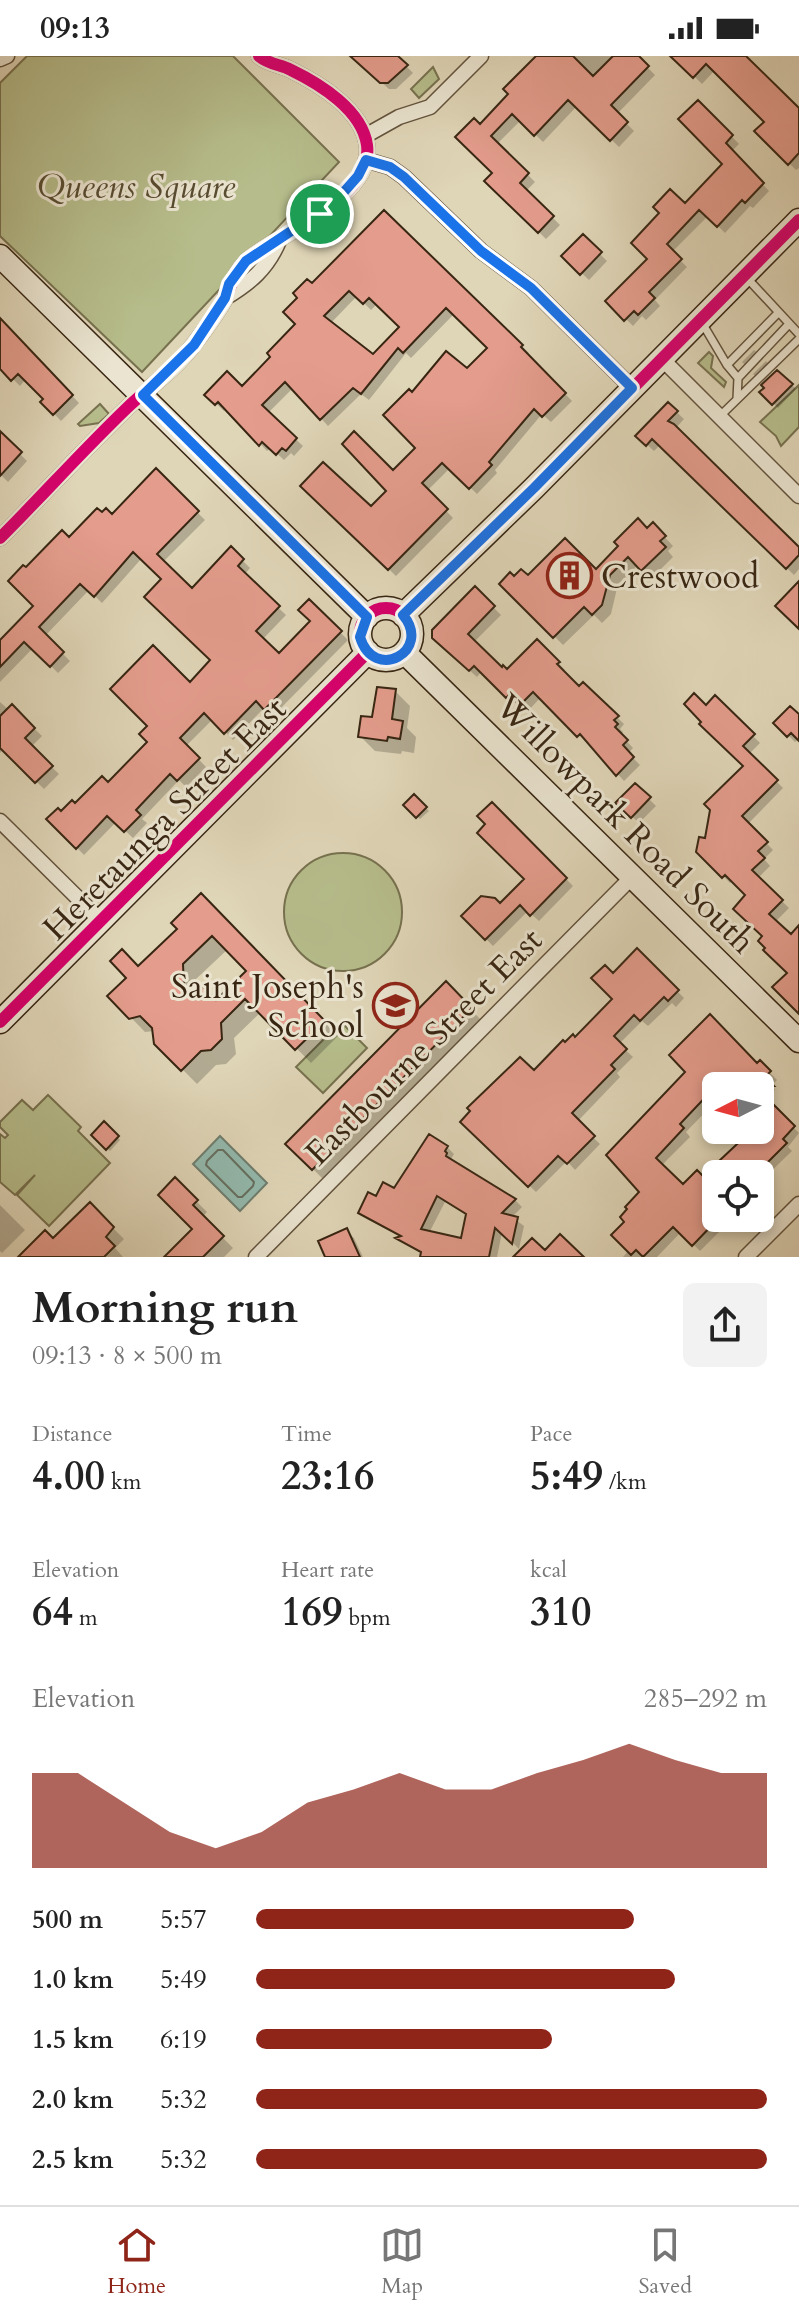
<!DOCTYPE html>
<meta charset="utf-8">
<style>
:root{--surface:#fff;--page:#f2f2f2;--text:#222;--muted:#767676;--line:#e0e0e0;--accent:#8f2418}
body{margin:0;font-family:Cardo,serif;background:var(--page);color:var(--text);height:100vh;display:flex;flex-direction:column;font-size:30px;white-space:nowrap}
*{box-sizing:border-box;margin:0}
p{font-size:26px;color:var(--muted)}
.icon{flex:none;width:44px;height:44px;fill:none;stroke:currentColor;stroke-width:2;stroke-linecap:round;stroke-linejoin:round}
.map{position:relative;height:1201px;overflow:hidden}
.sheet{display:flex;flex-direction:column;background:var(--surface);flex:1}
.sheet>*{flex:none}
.needle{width:52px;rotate:264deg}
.buttons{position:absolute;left:702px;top:1016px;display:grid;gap:16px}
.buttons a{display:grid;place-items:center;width:72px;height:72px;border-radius:12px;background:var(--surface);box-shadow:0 4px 12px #0003;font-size:40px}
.pin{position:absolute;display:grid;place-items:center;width:68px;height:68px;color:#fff;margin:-34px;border:4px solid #fff;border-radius:50%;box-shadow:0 2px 8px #0007}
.round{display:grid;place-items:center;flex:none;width:84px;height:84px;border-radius:12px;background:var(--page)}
.overview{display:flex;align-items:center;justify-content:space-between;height:136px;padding:0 32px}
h1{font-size:44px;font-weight:600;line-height:60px}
.stats{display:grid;grid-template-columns:repeat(3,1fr);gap:12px;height:136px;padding:8px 32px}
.stats div{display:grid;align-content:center}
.stats b{font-size:40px;font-weight:600}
.stats small{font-size:22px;font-weight:400}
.stats p{font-size:22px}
.chart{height:224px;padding:16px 32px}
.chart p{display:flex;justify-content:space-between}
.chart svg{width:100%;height:144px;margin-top:8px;fill:var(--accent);opacity:.7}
ul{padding:0 32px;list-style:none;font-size:26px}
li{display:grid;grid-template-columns:128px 96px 1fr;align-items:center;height:60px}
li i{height:20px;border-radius:10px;background:var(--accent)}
.status{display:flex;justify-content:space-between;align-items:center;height:56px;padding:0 40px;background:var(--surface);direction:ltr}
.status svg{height:22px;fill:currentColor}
.menu{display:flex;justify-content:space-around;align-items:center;height:112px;border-top:2px solid var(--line);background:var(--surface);font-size:22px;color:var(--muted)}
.menu a{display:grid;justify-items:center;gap:4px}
.menu .current{color:var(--accent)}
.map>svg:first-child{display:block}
.green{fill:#b6bc8b;stroke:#77714f;stroke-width:2}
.water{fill:#93b9ad;stroke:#6f7e6f;stroke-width:2}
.shadow{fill:#0003;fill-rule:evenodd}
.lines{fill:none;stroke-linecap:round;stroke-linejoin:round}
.shore{stroke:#667060;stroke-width:2}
.building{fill:#e49c8c;stroke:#382613;stroke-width:2;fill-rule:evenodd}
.service-casing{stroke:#62523c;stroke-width:10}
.minor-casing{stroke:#62523c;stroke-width:17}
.secondary-casing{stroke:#382613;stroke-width:25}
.service{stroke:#eae4d0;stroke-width:7}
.minor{stroke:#eae4d0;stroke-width:14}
.secondary{stroke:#eae4d0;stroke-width:22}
.cycleway-casing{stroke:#eae4d0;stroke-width:17}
.cycleway{stroke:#d6006c;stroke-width:12}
.route-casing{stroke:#fff;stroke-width:16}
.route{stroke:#1a73e8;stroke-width:10}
.labels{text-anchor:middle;stroke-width:6;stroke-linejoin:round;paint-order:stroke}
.park-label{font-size:34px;font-style:italic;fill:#584c31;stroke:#eae4d0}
.poi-label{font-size:34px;fill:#382613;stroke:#eae4d0;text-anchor:start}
.street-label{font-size:34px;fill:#382613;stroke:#eae4d0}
</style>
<div class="status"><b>09:13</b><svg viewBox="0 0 49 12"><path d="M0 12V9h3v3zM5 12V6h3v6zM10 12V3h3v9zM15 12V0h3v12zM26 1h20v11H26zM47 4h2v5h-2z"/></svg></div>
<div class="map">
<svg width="799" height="1201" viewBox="0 0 799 1201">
<rect width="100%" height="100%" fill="#dfd5b7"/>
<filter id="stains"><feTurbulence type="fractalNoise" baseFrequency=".0025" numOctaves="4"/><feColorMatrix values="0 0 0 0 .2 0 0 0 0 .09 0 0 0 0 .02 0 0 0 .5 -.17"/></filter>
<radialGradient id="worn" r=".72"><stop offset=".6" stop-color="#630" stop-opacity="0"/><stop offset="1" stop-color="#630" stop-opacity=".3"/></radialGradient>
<path class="green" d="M27 0H233L339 106 142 316 0 180V27Z
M433 11 439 23 419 42 411 33Z
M709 296 713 300 711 312 726 326 724 331 698 307Z
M799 329V371L781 390 776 380 760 366Z
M100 348 109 358 99 367 80 370 78 368Z
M284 856a59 59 0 1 1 118 0a59 59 0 1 1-118 0Z
M341 966 367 992 323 1037 296 1011Z
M48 1039 81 1071 78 1075 110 1107 49 1170 17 1139 35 1119 15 1139 0 1126V1078L5 1082 8 1079 0 1071V1066L22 1044 33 1054Z"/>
<path class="water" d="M220 1080 267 1127 240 1155 193 1108Z"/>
<path class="shadow" d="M359 0H396L413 17 396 33H389L363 10Z
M545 0H636L655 19 617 58 634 75 619 91 577 50 543 86 521 64 497 88 535 126 526 135 560 169 546 183 487 125 495 117 480 71Z
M686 0H744L799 55V112L796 114 757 75 766 66 715 14 702 28 680 6Z
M698 46 739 88 731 96 769 135 753 152 750 150 725 177 708 160 672 196 687 211 655 244 660 250 646 264 642 260 633 270 608 245 650 203 685 150 725 108Z
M384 157 522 290 529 297 527 299 572 345 551 366 542 358 495 414 497 417 477 438 450 412 427 435 453 462 396 520 302 430 371 453 388 435 393 417 418 392 412 339 467 315 490 292 454 258 411 302 406 297 369 344 361 338 328 370 293 332 268 357 303 390 294 400 291 397 284 404 271 392 267 395 226 352 224 355 207 339 242 332 273 301 298 269 312 230ZM357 240 371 254 377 248 402 271 373 301 330 268Z
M583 181 607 205 589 224 564 200Z
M0 264 79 347 61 365 43 346 46 343 26 323 20 330 0 310Z
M754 294 758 297 746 310 742 306Z
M766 305 769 309 756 321 753 318Z
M777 316 796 333 778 352 762 336Z
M668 348 684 363 676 372 799 493V513L794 519 660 389 654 395 638 380Z
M0 378 27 405 8 426 0 418Z
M156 415 205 464 163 506 192 534 231 493 250 512 244 519 286 559 262 584 279 600 313 565 309 546 348 584 273 660 265 651 233 684 213 663 186 690 206 711 186 731 179 724 142 763 147 767 133 782 116 766 84 799 49 763 75 750 108 729 150 686 190 628 212 604 164 523 142 502 102 547 89 534 45 580 70 605 58 617 33 592 0 626V582L2 584 35 550 26 514 70 484 112 460Z
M653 469 673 490 668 495 673 501 652 522 638 509 618 528 611 558 602 567 594 559 563 589 502 528 514 523 596 516Z
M475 533 501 559 474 586 507 616 537 585 565 614 563 617 579 633 583 629 624 668 620 673 623 676 621 679 633 692 628 697 640 709 624 725 588 684 586 686 541 641 528 655 517 644 514 647 482 615 477 621 441 589Z
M395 635 410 650 407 672 416 681 414 697 402 695 401 698 375 695 360 680Z
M715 642 760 687 749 698 783 732 748 768 773 794 764 803 770 810 758 822 789 852 775 866 791 881 799 872V955L789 917 764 880 748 839 733 824 730 827 698 795 706 784 745 710 706 652Z
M0 646 9 654 12 651 42 680 31 691 59 718 44 733 3 693 0 697Z
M799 661V683L795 686 776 667Z
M635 729 656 750 639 767 618 747Z
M414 741 429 755 420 763 406 749Z
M492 748 573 830 539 865 528 855 493 890 464 860 500 849 527 823 488 768Z
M201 840 338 980 311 1007 261 956 234 982 236 998 226 1008 216 1009 197 1028 156 987 154 975 145 976 110 940 180 873ZM228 893 248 915 216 946 197 932 196 923Z
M637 895 684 942 676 951 672 947 648 970 642 965 619 988 633 1001 617 1017 620 1021 577 1066 600 1088 575 1114 567 1105 536 1136 463 1066 534 1017 575 983 615 943 613 920Z
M446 928 485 968 327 1127 288 1088Z
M760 1007 777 1024 771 1030 775 1034 766 1044 799 1077 788 1091 792 1095 760 1126V1118H716V1162H733L700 1195 681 1176 657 1201H623L629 1194 627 1166 642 1136 688 1016 757 1010ZM716 1030H760V1074H755L703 1123 683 1131 661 1110 690 1081 686 1076 716 1045Z
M104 1068 120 1084 110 1095 94 1079Z
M447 1091 454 1098 451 1103 453 1106 515 1144 522 1151 512 1161 524 1170 519 1193 502 1176 497 1201H422V1198L398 1183 401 1181 367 1163 360 1156 377 1143 395 1135ZM445 1146 468 1160 463 1184 429 1177Z
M175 1124 207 1156 202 1161 233 1192 224 1201H167L195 1173Z
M0 1149 25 1174 2 1197 0 1195Z
M90 1149 124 1183 115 1192 123 1201H21L53 1185Z
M347 1175 354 1182 363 1201H327Z"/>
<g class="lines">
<path class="shore" d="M218 1094H223L254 1126 253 1130 242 1141H238L206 1109 207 1105Z"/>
</g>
<path class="building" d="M350 0H398L408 9 388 27H380Z
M536 0H573L593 20 613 0H639L649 10 611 49 628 66 610 85 568 44 534 80 512 58 491 80 529 117 520 127 554 160 538 177 484 125 492 117 455 81 474 62 480 68 508 38 503 33Z
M670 0H746L799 52V97L788 109 754 75 764 66 706 8 693 22Z
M698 44 733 79 726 87 764 127 745 147 742 144 717 171 699 154 667 188 682 203 649 236 655 242 638 259 634 255 624 265 605 245 647 203 631 187 659 157 653 151 670 133 685 147 722 108 678 63Z
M384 154 523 289 521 291 566 337 542 361 534 353 489 406 492 409 469 433 442 407 422 427 448 453 388 514 300 430 323 406 371 450 386 435 342 388 354 375 393 414 415 392 383 359 409 333 412 336 446 295 467 312 487 292 446 252 403 297 398 292 361 338 353 332 320 364 285 326 262 349 297 382 286 395 282 392 276 399 262 386 259 390 218 346 215 349 204 339 227 315 242 330 270 301 267 297 295 268 283 256 297 242 293 237 307 223 312 227ZM349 235 363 248 369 242 399 271 373 298 324 260Z
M583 178 602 196 580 219 561 200Z
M0 262 73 339 53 359 40 346 43 343 18 318 11 325 0 313Z
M777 314 793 328 772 349 759 336 764 332 761 329Z
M668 346 678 355 668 365 674 368 799 491V499L786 513 652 383 646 390 635 380Z
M0 375 22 396 0 420Z
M156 412 199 455 157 498 192 532 231 490 244 503 238 510 280 550 256 575 279 597 310 565 298 554 309 543 342 575 264 654 256 645 224 678 204 657 180 682 200 702 177 725 170 718 136 754 141 759 124 776 107 760 76 793 46 763 58 752 61 755 72 744 75 747 102 720 108 726 147 686 139 678 147 670 110 633 153 589 190 626 210 604 144 541 161 523 133 496 94 541 80 528 39 571 64 596 50 611 24 586 0 611V584L33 550 8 525 23 509 26 511 62 474 69 481 97 452 102 456 106 452 112 458Z
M638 462 647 472 653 466 666 480 660 485 666 491 641 515 628 501 610 519 602 549 592 559 584 551 553 582 499 528 510 516 514 520 521 513 528 519 565 482 596 513 618 490 614 486Z
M799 525V573L775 550Z
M475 530 495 550 468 578 502 611 503 609 507 613 537 583 560 606 557 608 579 630 583 626 619 660 614 664 618 668 615 671 628 684 623 689 634 701 616 720 580 678 577 681 533 636 520 649 509 639 506 642 474 610 469 615 432 582V574Z
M377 631 396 633 392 663 403 665 400 683 388 681 387 685 358 681 361 660 372 661Z
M694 637 706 649 715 639 755 678 743 690 778 724 742 760 768 786 758 795 765 802 752 814 783 844 769 858 791 878 799 869V958L772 931 787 917 763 894 765 892 758 885 762 880 733 853 745 839 725 819 722 822 696 796 699 781 705 782 710 754 704 748 743 710 699 668 701 666 684 648Z
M12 648 35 672 25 682 53 710 35 727 0 692V660Z
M790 650 799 658V685L791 677 787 681 773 667Z
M635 727 651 741 631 762 615 747Z
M414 738 427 751 416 762 403 749Z
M492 746 567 822 530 860 520 849 485 884 461 860 481 840 495 842 500 847 524 823 477 777 485 768 477 760Z
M201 837 325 965 295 994 245 943 221 967 222 983 211 994 201 995 181 1015 154 988 152 972 140 960 129 963 107 940 126 922 110 905 122 893 138 910 177 873 171 867ZM212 880 246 915 216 944 202 930 184 932 183 908Z
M637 892 679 934 668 945 664 941 640 965 634 959 614 980 627 993 611 1009 615 1013 572 1057 595 1080 567 1108 558 1100 528 1131 460 1066 470 1055 467 1052 520 1001 534 1014 563 984 565 986 573 978 575 981 612 943 591 922 605 909 613 917Z
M446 925 472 952 312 1114 285 1088Z
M710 958 757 1007 760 1004 771 1015 765 1021 774 1030H716L680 1068 684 1072 656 1102 683 1128 697 1114 703 1120 752 1074H760V1035L795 1070 783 1083 787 1087 756 1118H716V1165L692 1190 673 1171 643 1201 636 1194 631 1199 611 1179 624 1166 620 1161 627 1153 625 1151 639 1136 606 1099 685 1016 669 999Z
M104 1065 119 1080 106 1094 91 1079Z
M429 1078 448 1090 445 1095 447 1097 446 1100 516 1143 502 1157 518 1161 512 1188 495 1172 489 1201H420L421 1196 395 1182 401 1180 358 1157 368 1136 376 1140 383 1126 394 1132ZM437 1140 466 1158 461 1182 421 1173Z
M175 1121 198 1144 193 1149 224 1180 203 1201H164L192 1173 158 1139Z
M90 1146 114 1171 106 1181 115 1190 104 1201H18L45 1174 53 1182Z
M347 1172 360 1201H325L318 1185Z
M560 1178 584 1201H513L532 1182 545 1194Z"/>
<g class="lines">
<defs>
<path id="service" d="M746 221 799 278
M701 265 727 309
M738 322 727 309 778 257
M737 343 738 322 789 268
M719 361 799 283"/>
<path id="minor" d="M0 3 7 0
M365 80 399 61 430 51 481 0
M366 104 390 111 404 121 481 195 531 232 632 332
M225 242C250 227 267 213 279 185
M661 302 799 440
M0 482C43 439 84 393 128 351 150 330 176 313 194 288 204 275 217 258 225 243 232 228 236 213 250 202 282 177 374 140 367 89 362 54 320 28 291 14 280 8 270 9 259 0
M0 765 101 865
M256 1201 632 821
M746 1201 799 1148"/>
<path id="secondary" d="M0 200 367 561
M360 578a26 26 0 1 1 52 0a26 26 0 1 1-52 0Z
M403 559 534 432 799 164
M405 597 799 985
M0 966 368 596"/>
</defs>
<use href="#service" class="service-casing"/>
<use href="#minor" class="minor-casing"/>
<use href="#secondary" class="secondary-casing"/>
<use href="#service" class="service"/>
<use href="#minor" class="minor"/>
<use href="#secondary" class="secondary"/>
<defs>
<path id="cycleway" d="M0 482C43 439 84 393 128 351 150 330 176 313 194 288 204 275 217 258 225 243 232 228 236 213 250 202 282 177 374 140 367 89 362 54 320 28 291 14 280 8 270 9 259 0
M360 578a26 26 0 1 1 52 0a26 26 0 1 1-52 0Z
M403 559 534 432 799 164
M0 966 368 596"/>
</defs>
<use href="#cycleway" class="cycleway-casing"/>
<use href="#cycleway" class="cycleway"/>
</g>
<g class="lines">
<defs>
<path id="route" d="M366 104 390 111 404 121 481 195 531 232 632 332 534 432 403 559C433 595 374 627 360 581L367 561 143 339 194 289 225 242 229 228 246 205 335 146 358 120Z"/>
</defs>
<use href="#route" class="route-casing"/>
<use href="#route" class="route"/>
</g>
<defs>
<symbol id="building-ring" viewBox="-11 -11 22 22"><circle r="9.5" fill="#eae4d0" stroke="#8f2418" stroke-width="1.5"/><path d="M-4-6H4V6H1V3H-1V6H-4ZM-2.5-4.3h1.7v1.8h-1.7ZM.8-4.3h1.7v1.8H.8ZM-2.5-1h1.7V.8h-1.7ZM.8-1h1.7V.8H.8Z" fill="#8f2418"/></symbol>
<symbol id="school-ring" viewBox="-11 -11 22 22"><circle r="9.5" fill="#eae4d0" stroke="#8f2418" stroke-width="1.5"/><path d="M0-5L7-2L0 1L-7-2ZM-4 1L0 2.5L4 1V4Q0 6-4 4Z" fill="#8f2418"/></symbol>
</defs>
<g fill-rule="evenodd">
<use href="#building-ring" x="544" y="494" width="51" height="51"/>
<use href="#school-ring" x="370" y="924" width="51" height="51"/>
</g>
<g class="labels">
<g class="park-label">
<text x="136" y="142">Queens Square</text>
</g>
<g class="poi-label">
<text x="601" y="532">Crestwood</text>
<text x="364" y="942" text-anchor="end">Saint Joseph's<tspan x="364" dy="39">School</tspan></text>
</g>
<g class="street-label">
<text transform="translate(164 762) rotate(-45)" y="12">Heretaunga Street East</text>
<text transform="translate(626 767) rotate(45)" y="12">Willowpark Road South</text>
<text transform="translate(423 990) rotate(-45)" y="12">Eastbourne Street East</text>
</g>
</g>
<rect width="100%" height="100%" filter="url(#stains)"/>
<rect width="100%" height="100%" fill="url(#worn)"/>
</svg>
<div class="buttons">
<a><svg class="needle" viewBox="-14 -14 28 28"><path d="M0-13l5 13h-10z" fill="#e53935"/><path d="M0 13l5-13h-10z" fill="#767676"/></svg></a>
<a><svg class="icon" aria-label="locate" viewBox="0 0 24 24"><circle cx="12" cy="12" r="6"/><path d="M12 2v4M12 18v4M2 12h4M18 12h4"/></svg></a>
</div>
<div class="pin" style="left:320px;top:158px;background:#1e9e55"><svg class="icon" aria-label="arrive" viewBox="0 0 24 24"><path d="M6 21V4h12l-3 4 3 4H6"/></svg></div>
</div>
<section class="sheet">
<div class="overview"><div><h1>Morning run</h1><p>09:13 · 8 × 500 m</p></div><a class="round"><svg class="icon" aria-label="share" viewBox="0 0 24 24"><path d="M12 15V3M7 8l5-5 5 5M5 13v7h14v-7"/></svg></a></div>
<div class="stats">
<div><p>Distance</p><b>4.00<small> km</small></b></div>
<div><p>Time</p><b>23:16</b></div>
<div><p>Pace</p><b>5:49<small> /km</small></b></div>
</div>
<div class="stats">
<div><p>Elevation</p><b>64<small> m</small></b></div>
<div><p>Heart rate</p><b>169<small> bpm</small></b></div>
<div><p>kcal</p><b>310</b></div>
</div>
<div class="chart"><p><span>Elevation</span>285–292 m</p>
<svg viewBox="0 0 160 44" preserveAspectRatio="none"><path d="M0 44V15L10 15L20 24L30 33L40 38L50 33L60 24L70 20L80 15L90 20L100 20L110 15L120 11L130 6L140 11L150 15L160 15V44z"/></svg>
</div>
<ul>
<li><b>500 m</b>5:57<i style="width:74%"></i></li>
<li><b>1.0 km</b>5:49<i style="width:82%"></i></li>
<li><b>1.5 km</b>6:19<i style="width:58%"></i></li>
<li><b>2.0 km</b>5:32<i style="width:100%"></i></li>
<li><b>2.5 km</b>5:32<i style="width:100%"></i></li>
</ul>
</section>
<nav class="menu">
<a class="current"><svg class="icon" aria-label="home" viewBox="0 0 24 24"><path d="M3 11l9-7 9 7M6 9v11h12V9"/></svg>Home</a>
<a><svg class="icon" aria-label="map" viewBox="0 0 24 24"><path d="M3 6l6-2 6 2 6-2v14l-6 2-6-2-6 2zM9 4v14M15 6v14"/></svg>Map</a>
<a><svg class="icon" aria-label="saved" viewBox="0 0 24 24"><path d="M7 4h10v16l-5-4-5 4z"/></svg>Saved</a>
</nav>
